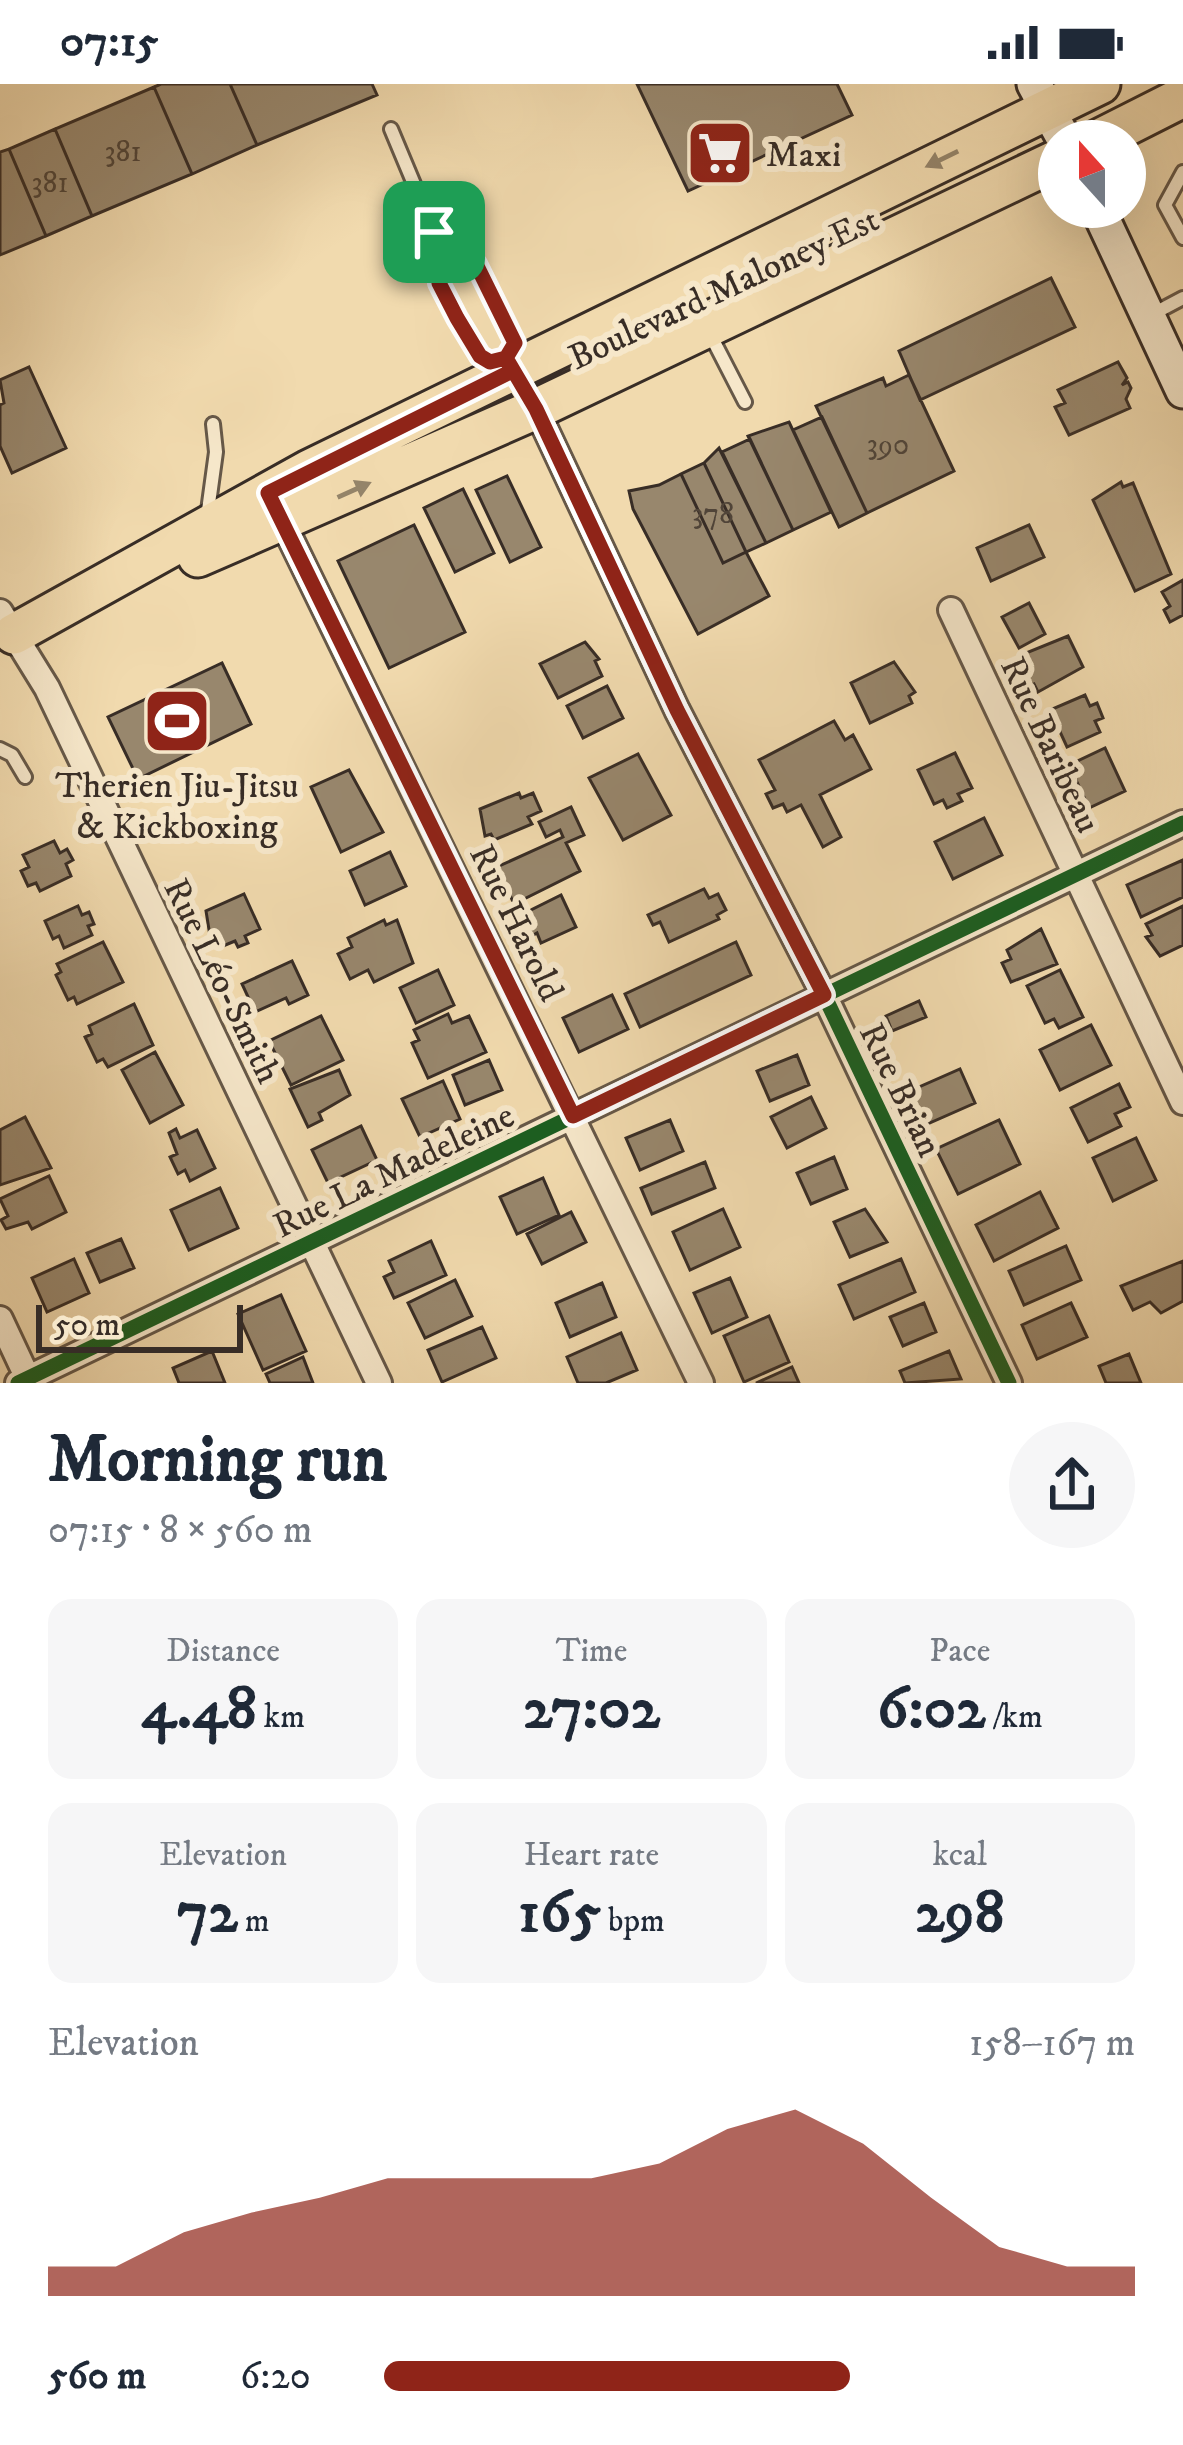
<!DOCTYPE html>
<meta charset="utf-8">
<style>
:root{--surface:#fff;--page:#f6f6f7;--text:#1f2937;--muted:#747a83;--accent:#8f2418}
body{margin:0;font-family:"IM FELL DW Pica",serif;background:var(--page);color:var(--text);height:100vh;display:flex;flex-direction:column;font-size:45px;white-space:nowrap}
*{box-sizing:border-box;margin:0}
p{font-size:39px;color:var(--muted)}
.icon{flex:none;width:66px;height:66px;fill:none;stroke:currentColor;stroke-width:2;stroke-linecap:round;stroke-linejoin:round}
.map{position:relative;height:1299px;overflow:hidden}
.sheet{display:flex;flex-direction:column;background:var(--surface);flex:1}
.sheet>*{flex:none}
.needle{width:78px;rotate:339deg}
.tools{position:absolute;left:1038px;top:36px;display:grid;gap:24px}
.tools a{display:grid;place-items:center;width:108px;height:108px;border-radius:50%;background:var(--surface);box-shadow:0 12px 48px #0002;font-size:60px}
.scale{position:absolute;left:36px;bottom:30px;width:207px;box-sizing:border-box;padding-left:12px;border:6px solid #382d26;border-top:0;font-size:33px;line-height:42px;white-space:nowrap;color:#382d26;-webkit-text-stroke:9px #f6e7ca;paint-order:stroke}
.pin{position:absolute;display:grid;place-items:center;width:102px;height:102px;color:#fff;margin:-51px;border-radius:24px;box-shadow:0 6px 18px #0006}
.round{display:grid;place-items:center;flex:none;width:126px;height:126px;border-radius:63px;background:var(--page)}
.head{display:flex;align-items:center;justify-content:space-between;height:204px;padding:0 48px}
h1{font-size:66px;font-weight:700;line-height:90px}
.stats{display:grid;grid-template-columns:repeat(3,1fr);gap:18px;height:204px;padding:12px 48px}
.stats div{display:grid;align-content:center;border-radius:24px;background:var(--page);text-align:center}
.stats b{font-size:60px;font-weight:700}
.stats small{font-size:33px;font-weight:400}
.stats p{font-size:33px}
.chart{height:336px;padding:24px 48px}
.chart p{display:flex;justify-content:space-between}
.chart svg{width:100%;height:216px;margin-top:12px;fill:var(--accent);opacity:.7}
ul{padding:0 48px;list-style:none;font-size:39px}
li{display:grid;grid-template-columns:192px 144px 1fr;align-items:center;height:90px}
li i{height:30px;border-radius:15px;background:var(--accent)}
.status{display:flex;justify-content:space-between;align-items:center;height:84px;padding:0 60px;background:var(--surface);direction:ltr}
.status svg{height:33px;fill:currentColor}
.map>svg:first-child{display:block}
.building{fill:#98876d;stroke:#382d26;stroke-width:3}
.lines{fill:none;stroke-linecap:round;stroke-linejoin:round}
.lane-casing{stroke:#665848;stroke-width:18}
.street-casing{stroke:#665848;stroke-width:30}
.secondary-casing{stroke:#382d26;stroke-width:39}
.primary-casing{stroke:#382d26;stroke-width:45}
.lane{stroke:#f6e7ca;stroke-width:12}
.street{stroke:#f6e7ca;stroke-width:24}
.secondary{stroke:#f6e7ca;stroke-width:33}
.primary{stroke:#f1daae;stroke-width:39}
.cycleway-casing{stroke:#f6e7ca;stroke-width:22}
.cycleway{stroke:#1b5e20;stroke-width:15}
.oneway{fill:#94846a}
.route-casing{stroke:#fff;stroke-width:24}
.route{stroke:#8f2418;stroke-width:15}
.labels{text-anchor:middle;stroke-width:12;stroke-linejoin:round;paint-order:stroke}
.number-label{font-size:30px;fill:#504438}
.poi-label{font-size:36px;fill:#382d26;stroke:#f6e7ca;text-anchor:start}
.street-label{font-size:36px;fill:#382d26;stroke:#f6e7ca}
</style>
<div class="status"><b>07:15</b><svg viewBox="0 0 49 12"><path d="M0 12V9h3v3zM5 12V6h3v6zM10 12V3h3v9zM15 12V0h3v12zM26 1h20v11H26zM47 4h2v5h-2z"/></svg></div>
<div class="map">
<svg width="1183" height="1299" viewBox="0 0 1183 1299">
<rect width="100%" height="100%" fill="#f1daae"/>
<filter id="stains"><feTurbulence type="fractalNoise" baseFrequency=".00167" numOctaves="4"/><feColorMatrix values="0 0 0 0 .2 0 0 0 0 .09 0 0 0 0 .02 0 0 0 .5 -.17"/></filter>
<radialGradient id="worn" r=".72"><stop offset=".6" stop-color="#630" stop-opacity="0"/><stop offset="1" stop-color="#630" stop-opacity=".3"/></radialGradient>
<path class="building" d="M161 0H230L257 61 192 90 154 3Z
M230 0H372L377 11 257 61Z
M637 0H837L852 31 688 107Z
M154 3 192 90 92 132 55 45Z
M55 45 92 132 46 152 9 65Z
M9 65 46 152 0 171V68Z
M1051 194 1075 243 920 316 899 267Z
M1118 278 1127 294 1122 301 1128 298 1131 304 1126 315 1130 324 1069 351 1055 323 1065 319 1058 306Z
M29 283 66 364 12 389 0 362V321L4 319 0 296Z
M909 291 954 387 867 429 816 322 883 294 886 302Z
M822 333 867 429 839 443 793 346Z
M789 338 831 428 793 446 748 352Z
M750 355 793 446 766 459 722 368Z
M719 364 766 459 746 468 704 379Z
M704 379 746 468 723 479 681 390Z
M681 390 723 479 746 468 769 512 698 550 633 425 629 407 659 401Z
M507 392 541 463 510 478 476 406Z
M1121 398 1123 403 1133 399 1171 490 1135 507 1093 416Z
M463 405 494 469 455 488 424 424Z
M414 441 465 548 389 584 338 477Z
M1029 441 1044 473 991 497 977 464Z
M1183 496V531L1170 538 1164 526 1170 522 1162 508Z
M1029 519 1045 550 1019 564 1002 533Z
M1068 552 1083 583 1038 608 1034 600 1027 603 1020 586 1026 583 1021 571Z
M585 558 599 575 595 577 602 592 558 614 540 580Z
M894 578 915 608 909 612 912 619 870 639 851 599Z
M222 579 251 640 138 695 108 633Z
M607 602 623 634 583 654 567 622Z
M1085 611 1090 622 1097 619 1103 634 1095 637 1100 648 1067 663 1050 626Z
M834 637 845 656 853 651 871 685 820 711 841 753 823 763 801 721 787 728 783 720 773 724 766 710 775 706 759 676Z
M1105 664 1125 707 1089 724 1069 681Z
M955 669 972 704 958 710 962 717 947 724 943 716 934 720 918 686Z
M638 670 671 731 623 756 589 694Z
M349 686 383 748 341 768 311 703Z
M519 709 521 714 533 709 541 727 528 733 532 740 494 756 491 750 485 752 480 725Z
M571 723 584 751 566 759 580 787 514 820 497 783 563 753 560 746 546 753 539 738Z
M984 734 1002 771 953 795 935 758Z
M54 757 60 769 67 765 73 776 66 780 71 792 40 807 36 799 28 802 21 787 29 783 23 771Z
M390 768 406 802 365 821 350 787Z
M1183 776V813L1141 833 1127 801Z
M704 805 709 814 718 810 726 826 717 831 719 835 669 858 660 838 653 841 648 831Z
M244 810 260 845 245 852 248 859 238 863 235 857 223 862 217 849 210 852 206 827Z
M561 811 576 843 541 859 537 849 530 853 525 843 532 839 527 828Z
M78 822 82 831 89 828 94 840 88 842 92 851 64 864 59 852 53 855 45 837Z
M1183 822V861L1160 872 1146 853 1152 851 1146 840Z
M384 836 386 841 397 836 413 879 374 898 368 886 350 895 338 870 352 863 348 854Z
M1041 845 1057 880 1011 898 1002 879 1011 875 1007 866Z
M103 858 123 898 77 920 74 913 68 916 56 891 61 888 57 880Z
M736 858 751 891 640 943 625 910Z
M292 877 308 911 289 920 286 914 255 928 242 900Z
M438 886 454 921 416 939 400 904Z
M1060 886 1083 933 1059 944 1054 935 1045 939 1027 902Z
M612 911 628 945 579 968 563 934Z
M919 917 926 933 892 947 886 932Z
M134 920 153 961 108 983 103 975 97 978 85 953 92 950 89 942Z
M448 930 452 939 469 932 486 968 428 994 412 959 419 956 414 946Z
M321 932 343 976 291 1001 269 957Z
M1091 941 1111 981 1060 1006 1040 966Z
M155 968 183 1021 150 1039 122 986Z
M797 971 809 1001 770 1017 757 987Z
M489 976 502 1006 465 1021 453 991Z
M960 985 975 1019 925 1041 910 1007Z
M339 986 350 1011 319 1029 322 1036 308 1043 290 1005Z
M443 997 460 1035 420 1053 402 1015Z
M1119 1000 1130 1023 1115 1030 1121 1042 1088 1058 1071 1024Z
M811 1013 826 1044 787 1064 771 1033Z
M25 1033 51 1084 0 1101V1046Z
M670 1036 683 1067 640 1086 626 1054Z
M999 1036 1020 1080 958 1110 936 1065Z
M361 1042 377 1076 328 1099 312 1066Z
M176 1045 180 1054 197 1046 215 1084 190 1097 185 1086 178 1090 170 1073 177 1070 169 1049Z
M1136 1054 1156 1096 1113 1117 1093 1074Z
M834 1073 847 1105 811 1120 797 1089Z
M705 1078 715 1104 652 1130 641 1104Z
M49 1092 66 1128 32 1145 28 1138 6 1145 1 1136 8 1132 0 1115Z
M543 1094 559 1131 517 1150 500 1113Z
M220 1104 238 1144 189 1166 171 1126Z
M1040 1108 1058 1144 994 1177 976 1141Z
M723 1125 740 1163 690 1186 673 1148Z
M865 1125 887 1158 850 1173 834 1138Z
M571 1128 586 1158 542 1180 527 1150Z
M121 1155 134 1184 100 1198 87 1169Z
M431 1157 446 1191 394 1214 384 1193 394 1188 389 1177Z
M1066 1162 1081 1196 1024 1221 1009 1187Z
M74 1175 89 1209 47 1228 32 1194Z
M901 1175 915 1208 854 1235 839 1201Z
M1183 1177V1217L1161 1229 1150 1218 1133 1226 1121 1202Z
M730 1194 747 1233 712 1249 694 1209Z
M455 1196 472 1232 425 1254 408 1219Z
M602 1199 616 1233 570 1253 556 1219Z
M281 1211 306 1267 263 1286 238 1230Z
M924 1219 936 1248 903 1262 890 1233Z
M1071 1219 1087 1253 1037 1275 1022 1241Z
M769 1232 789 1278 744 1298 724 1252Z
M482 1243 496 1274 442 1298 428 1266Z
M621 1249 637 1286 606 1299H578L567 1273Z
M212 1267 225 1299H179L173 1284Z
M949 1267 961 1295 905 1299 900 1287Z
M1129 1270 1141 1299H1106L1099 1282Z
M303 1273 313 1299H270L266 1290Z
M792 1283 799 1299H756Z"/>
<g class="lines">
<defs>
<path id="lane" d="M391 45 434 148 439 199 480 272 499 276
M1183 88 1165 121 1183 154
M434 148 476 180 515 259 506 274
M1149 232 1183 214
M710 250 745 318
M207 434 216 368 213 340
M0 665 12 671 25 693"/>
<path id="street" d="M512 287 536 325 677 626 824 911 1009 1299
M277 427 701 1299
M951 526 1183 1018
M0 528 47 604 379 1299
M0 1235 30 1299
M18 1299 1183 739"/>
<path id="secondary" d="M1034 0 1065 57
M1097 123 1183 307"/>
<path id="primary" d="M1096 57 1183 13
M198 473 536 325 1059 75
M14 550 309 386 1100 0"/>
</defs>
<use href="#lane" class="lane-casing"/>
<use href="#street" class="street-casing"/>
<use href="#secondary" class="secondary-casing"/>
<use href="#primary" class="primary-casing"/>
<use href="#lane" class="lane"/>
<use href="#street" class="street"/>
<use href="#secondary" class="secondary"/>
<use href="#primary" class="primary"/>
<defs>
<path id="cycleway" d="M512 287 536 325 677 626 824 911 1009 1299
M18 1299 1183 739"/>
</defs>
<use href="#cycleway" class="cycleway-casing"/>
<use href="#cycleway" class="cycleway"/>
</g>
<defs><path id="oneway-solid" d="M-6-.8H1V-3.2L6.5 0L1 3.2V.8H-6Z" transform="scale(3)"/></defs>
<g class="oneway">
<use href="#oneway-solid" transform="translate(942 75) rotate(154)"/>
<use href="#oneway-solid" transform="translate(354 406) rotate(-24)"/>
</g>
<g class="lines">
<defs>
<path id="route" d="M434 148 476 180 515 259 506 274 512 287 268 409 573 1032 824 911 677 626 536 325 506 274 490 278 480 272 457 234 439 199 434 148"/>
</defs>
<use href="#route" class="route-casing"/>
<use href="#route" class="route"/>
</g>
<defs>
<symbol id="supermarket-square" viewBox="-11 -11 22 22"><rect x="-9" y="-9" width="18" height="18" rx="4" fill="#8f2418" stroke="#f6e7ca"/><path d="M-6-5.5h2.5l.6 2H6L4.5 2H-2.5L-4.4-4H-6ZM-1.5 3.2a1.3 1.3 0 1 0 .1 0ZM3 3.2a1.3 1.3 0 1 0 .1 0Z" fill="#fff"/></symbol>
<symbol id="stadium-square" viewBox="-11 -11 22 22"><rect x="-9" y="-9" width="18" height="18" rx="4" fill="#8f2418" stroke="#f6e7ca"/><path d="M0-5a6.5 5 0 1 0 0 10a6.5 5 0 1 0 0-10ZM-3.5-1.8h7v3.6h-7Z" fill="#fff"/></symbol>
</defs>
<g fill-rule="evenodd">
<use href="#supermarket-square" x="682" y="31" width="76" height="76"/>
<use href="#stadium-square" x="139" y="599" width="76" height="76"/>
</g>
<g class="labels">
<g class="number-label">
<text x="123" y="77">381</text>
<text x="50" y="108">381</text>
<text x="888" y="370">390</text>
<text x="713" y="439">378</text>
</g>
<g class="poi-label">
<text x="766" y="82">Maxi</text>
<text x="177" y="713" text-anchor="middle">Therien Jiu-Jitsu<tspan x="177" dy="41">&amp; Kickboxing</tspan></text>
</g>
<g class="street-label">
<text transform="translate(723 203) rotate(-25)" y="13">Boulevard Maloney Est</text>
<text transform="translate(1052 660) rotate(65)" y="13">Rue Baribeau</text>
<text transform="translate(518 838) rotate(64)" y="13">Rue Harold</text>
<text transform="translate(224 896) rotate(64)" y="13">Rue Léo-Smith</text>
<text transform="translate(902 1005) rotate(64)" y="13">Rue Brian</text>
<text transform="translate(393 1085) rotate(-26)" y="13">Rue La Madeleine</text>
</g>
</g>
<rect width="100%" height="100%" filter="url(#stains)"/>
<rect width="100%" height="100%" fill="url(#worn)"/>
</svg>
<div class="tools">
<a><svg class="needle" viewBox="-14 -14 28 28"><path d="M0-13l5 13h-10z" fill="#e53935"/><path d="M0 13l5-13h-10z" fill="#747a83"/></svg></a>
</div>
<div class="scale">50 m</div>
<div class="pin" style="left:434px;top:148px;background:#1e9e55"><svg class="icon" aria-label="arrive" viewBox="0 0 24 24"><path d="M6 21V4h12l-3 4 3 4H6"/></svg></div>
</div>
<section class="sheet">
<div class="head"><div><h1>Morning run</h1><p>07:15 · 8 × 560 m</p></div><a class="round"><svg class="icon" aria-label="share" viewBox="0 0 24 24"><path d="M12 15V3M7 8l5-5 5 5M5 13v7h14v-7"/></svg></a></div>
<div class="stats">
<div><p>Distance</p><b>4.48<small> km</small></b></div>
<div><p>Time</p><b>27:02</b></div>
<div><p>Pace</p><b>6:02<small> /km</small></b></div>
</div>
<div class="stats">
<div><p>Elevation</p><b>72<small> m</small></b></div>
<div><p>Heart rate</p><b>165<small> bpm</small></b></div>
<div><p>kcal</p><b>298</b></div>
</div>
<div class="chart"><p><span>Elevation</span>158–167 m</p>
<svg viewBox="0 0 160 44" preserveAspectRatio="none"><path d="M0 44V38L10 38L20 31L30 27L40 24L50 20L60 20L70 20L80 20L90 17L100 10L110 6L120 13L130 24L140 34L150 38L160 38V44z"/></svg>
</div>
<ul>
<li><b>560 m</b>6:20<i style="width:62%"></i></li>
</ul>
</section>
